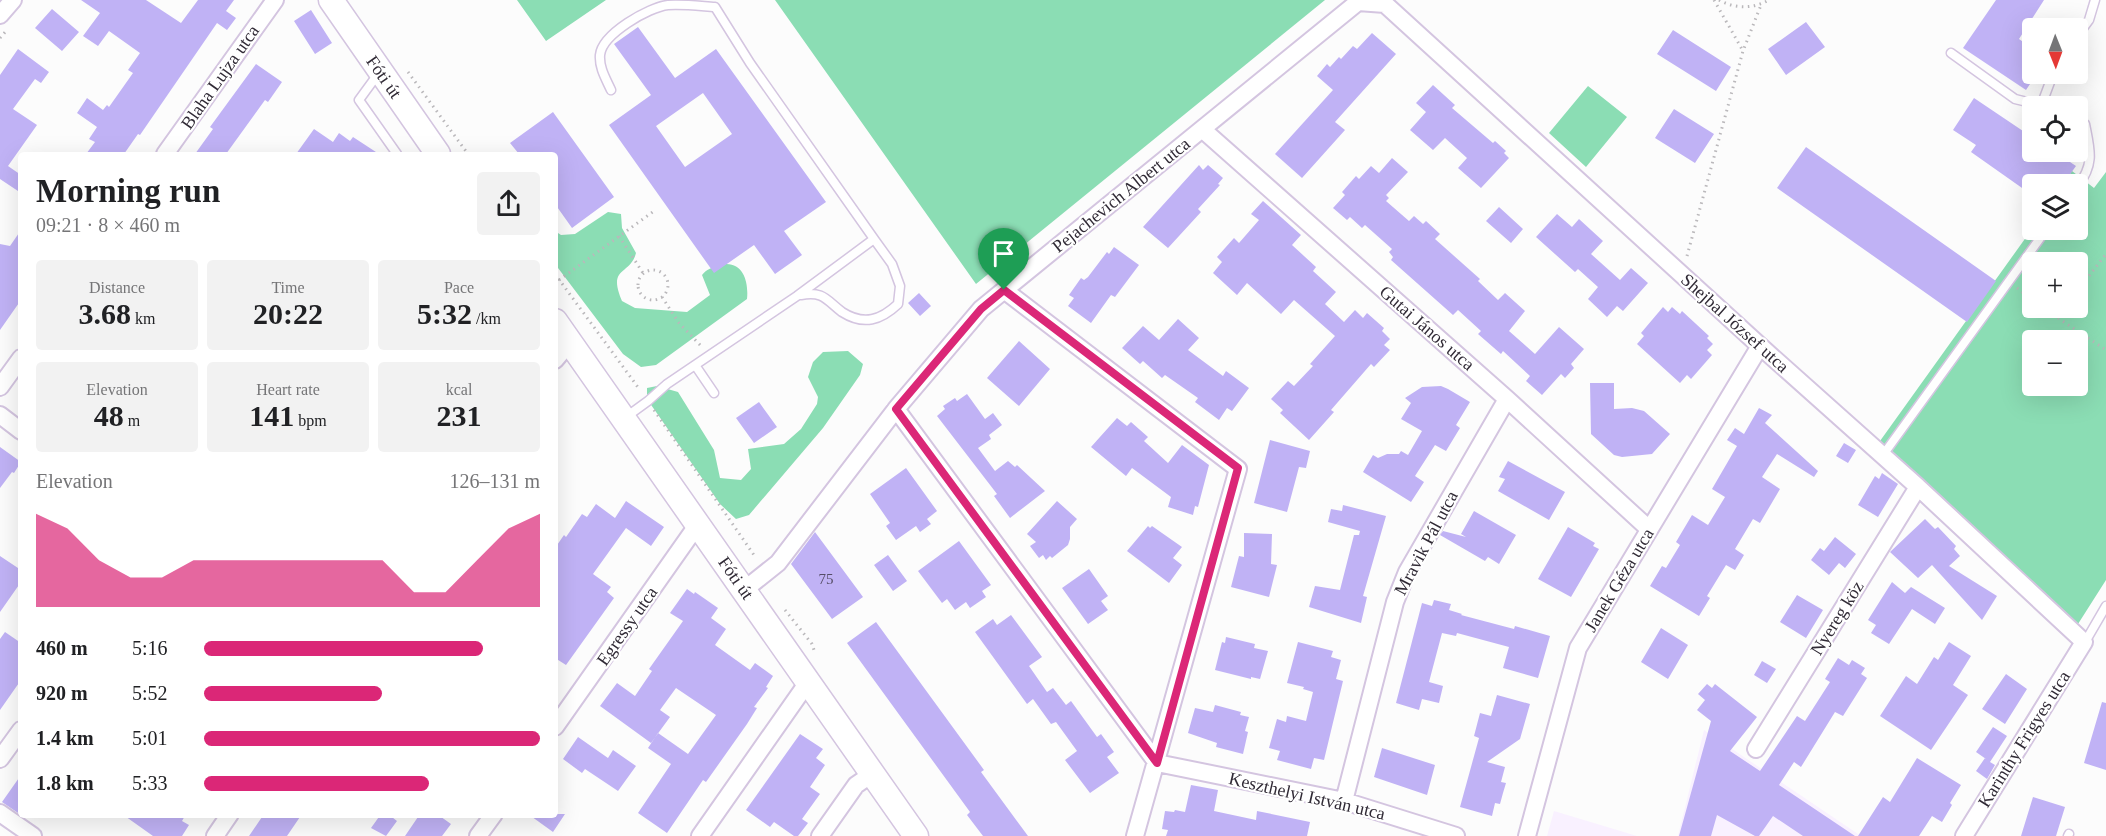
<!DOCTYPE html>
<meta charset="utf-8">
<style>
:root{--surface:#fff;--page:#f2f2f2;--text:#202124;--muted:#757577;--accent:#db2777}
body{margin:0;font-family:Georgia,serif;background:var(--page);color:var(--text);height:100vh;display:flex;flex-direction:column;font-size:22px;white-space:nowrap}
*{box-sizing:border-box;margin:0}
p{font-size:20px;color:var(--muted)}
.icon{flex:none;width:33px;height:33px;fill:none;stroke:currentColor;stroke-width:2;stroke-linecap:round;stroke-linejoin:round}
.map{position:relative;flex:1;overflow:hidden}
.panel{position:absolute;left:18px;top:152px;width:540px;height:666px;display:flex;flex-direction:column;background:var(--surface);border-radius:6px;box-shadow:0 6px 24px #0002}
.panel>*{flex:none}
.needle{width:39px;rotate:179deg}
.tools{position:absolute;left:2022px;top:18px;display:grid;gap:12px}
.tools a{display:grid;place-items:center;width:66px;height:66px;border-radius:6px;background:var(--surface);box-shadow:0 6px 24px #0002;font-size:30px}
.pin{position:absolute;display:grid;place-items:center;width:51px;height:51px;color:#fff;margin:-62px -26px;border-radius:50% 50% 50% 0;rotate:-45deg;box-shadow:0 0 6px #0007}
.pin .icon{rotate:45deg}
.round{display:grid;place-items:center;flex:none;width:63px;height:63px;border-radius:6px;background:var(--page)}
.summary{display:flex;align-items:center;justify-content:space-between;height:102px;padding:0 18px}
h1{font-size:33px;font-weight:700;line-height:45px}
.stats{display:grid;grid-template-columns:repeat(3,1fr);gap:9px;height:102px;padding:6px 18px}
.stats div{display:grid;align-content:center;border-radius:6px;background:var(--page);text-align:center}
.stats b{font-size:30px;font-weight:700}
.stats small{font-size:16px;font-weight:400}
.stats p{font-size:16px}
.chart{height:168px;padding:12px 18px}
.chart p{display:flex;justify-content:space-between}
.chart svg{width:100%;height:108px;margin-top:6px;fill:var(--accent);opacity:.7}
ul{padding:0 18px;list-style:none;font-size:20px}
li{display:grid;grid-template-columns:96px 72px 1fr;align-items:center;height:45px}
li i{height:15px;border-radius:8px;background:var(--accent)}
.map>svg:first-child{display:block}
.built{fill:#f9f1ff}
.green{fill:#8bddb4;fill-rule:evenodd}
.building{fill:#c0b2f5;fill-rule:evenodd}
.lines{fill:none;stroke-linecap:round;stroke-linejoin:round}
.service-casing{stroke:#d4c5e0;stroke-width:11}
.minor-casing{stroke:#d4c5e0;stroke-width:20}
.secondary-casing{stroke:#d4c5e0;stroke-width:27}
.path{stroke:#bab8bb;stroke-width:3;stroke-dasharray:1.5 4.5;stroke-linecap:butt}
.service{stroke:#fff;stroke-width:8}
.minor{stroke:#fff;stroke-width:16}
.secondary{stroke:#fff;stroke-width:24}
.route-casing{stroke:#fff;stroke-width:12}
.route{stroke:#db2777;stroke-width:8}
.labels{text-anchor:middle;stroke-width:4.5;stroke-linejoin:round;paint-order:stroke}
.number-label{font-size:15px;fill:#554d66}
.street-label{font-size:18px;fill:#312b36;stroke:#fff}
</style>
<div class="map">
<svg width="2106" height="836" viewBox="0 0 2106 836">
<rect width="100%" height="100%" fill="#fcfcfc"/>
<path class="built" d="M1704 730 1861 836H1678Z
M1554 811 1637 836H1547Z"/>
<path class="green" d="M517 0H606L546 41Z
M775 0H1325L976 284Z
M1588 86 1627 117 1586 167 1549 133Z
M2072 171 2094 188 2106 172V580L2078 624 1880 441 2032 229 2078 230V184H2063ZM2032 262H2078V308H2032ZM2032 340H2078V386H2032Z
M608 212 621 214 622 228 636 253C630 276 607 266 622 301L635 308 687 312 710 295 702 275C707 269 711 268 719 265 742 259 749 280 747 299L656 365 641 367 623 354 555 264V231L561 235 575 234Z
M848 351 863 364 860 375 823 428 749 515 736 519 720 504 647 399V388L657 386 678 392 714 450 720 478 741 480 751 469 748 449 784 444 801 429 817 404 818 397 808 377 813 362 823 352Z"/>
<path class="building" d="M81 0H146L181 23 198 0H234L226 11 236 18 227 30 217 23 140 135 138 134 124 154H86L95 142 89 139 97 127 77 113 87 98 103 110 107 105 109 107 133 73 128 70 140 53 109 31 98 46 83 36 100 13Z
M1996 0H2044L2019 39 2032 48V81L2026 90 1963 48Z
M52 9 79 32 62 51 35 28Z
M311 10 332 43 315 54 294 21Z
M1806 22 1825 47 1786 75 1768 49Z
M638 27 675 78 716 49 826 202 784 231 802 255 775 274 754 245 714 273 609 125 651 95 614 44ZM703 93 732 134 685 167 656 126Z
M1673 30 1731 67 1716 91 1657 54Z
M1372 33 1396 54 1335 122 1345 130 1302 178 1275 154 1333 90 1317 76 1327 64 1330 67 1339 57 1341 59 1353 46 1357 49Z
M18 49 49 72 41 83 35 79 13 109 37 125 8 166 21 175V193L0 179V75Z
M256 64 282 82 268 102 265 100 226 154H195L213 129 210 127Z
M1433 85 1455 105 1452 108 1493 143 1495 141 1506 151 1504 153 1509 158 1481 188 1458 168 1467 158 1445 138 1433 150 1410 130 1426 112 1416 103Z
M1974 98 2023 131 2032 117V152H2055L2076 166 2063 184H2032V195L1971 152 1976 145 1953 130Z
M1674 109 1714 134 1695 163 1655 138Z
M553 112 614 197 572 228 555 204V154H519L510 143Z
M314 129 333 142 339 133 350 141 353 137 379 154H296Z
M1806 147 1996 281 1967 322 1777 188Z
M1392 158 1408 172 1386 195 1389 198 1386 201 1409 221 1414 216 1423 224 1426 221 1440 234 1435 239 1480 279 1478 281 1498 300 1505 293 1525 311 1509 331 1535 354 1559 327 1584 349 1571 364 1574 368 1565 378 1561 374 1542 395 1526 381 1530 376 1503 351 1501 354 1478 334 1481 331 1458 310 1453 315 1391 260 1393 257 1389 252 1392 249 1365 225 1362 228 1350 217 1347 220 1333 208 1345 195 1342 192 1356 176 1359 179 1371 166 1379 173Z
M1199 165 1203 170 1208 165 1223 178 1218 184 1220 185 1198 209 1201 212 1168 248 1143 227Z
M1263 201 1301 235 1292 245 1316 267 1313 271 1336 292 1325 304 1344 322 1355 310 1363 318 1367 313 1384 328 1382 331 1390 339 1384 345 1390 350 1374 367 1371 364 1331 410 1334 412 1309 440 1280 413 1283 410 1271 399 1288 381 1294 386 1313 366 1310 364 1335 336 1294 300 1281 314 1247 283 1237 295 1213 273 1222 262 1217 257 1234 238 1239 243 1259 220 1251 214Z
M1499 207 1523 229 1511 243 1486 221Z
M1557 214 1572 227 1579 219 1603 241 1591 254 1620 280 1631 268 1648 283 1623 311 1617 306 1607 317 1588 299 1598 287 1578 269 1575 272 1536 237Z
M21 230V300L0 330V244L10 246Z
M1114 247 1139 265 1115 297 1111 295 1091 323 1068 306 1074 298 1069 295 1081 278 1084 280 1088 277 1107 252 1109 254Z
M919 293 931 306 920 316 908 303Z
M1663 307 1668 312 1672 307 1680 314 1682 311 1709 336 1707 338 1713 344 1707 350 1712 355 1691 379 1687 375 1680 383 1637 344 1644 336 1641 333Z
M1178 319 1199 338 1188 350 1223 376 1226 371 1249 388 1232 411 1227 408 1219 420 1195 402 1198 398 1165 375 1162 378 1143 361 1140 364 1122 348 1143 326 1159 340Z
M1019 341 1050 369 1019 406 987 378Z
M1590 383H1614V409L1632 408 1644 411 1670 434 1652 454 1622 457 1614 455 1591 434Z
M1441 386 1448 389 1470 402 1456 425 1460 428 1446 451 1435 445 1415 476 1424 482 1411 502 1363 472 1373 455 1378 458 1387 454H1399L1401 451 1408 455 1422 431 1401 419 1411 403 1405 398 1422 387Z
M967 394 985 419 993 413 1002 425 989 435 991 439 978 448 995 471 1008 461 1015 467 1017 465 1045 491 1010 518 994 496 997 494 937 416 945 409 943 406 955 398 957 401Z
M759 402 777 427 754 443 736 418Z
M1759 408 1772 415 1765 423 1818 471 1814 477 1777 454 1762 477 1780 489 1760 523 1753 519 1735 549 1744 555 1735 570 1726 565 1707 596 1710 598 1699 616 1650 586 1662 566 1666 568 1680 545 1676 542 1692 515 1708 525 1725 497 1712 489 1737 446 1727 440 1735 428 1744 434Z
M1117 418 1127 426 1131 422 1148 437 1144 441 1168 463 1182 445 1209 465 1198 507 1195 506 1193 515 1168 507 1171 497 1132 468 1126 476 1091 447Z
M1270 440 1310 451 1306 468 1299 467 1287 512 1254 503Z
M1844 443 1856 450 1848 463 1836 456Z
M0 447 21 462 14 473 12 472 0 488Z
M1508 461 1565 492 1549 520 1498 491 1505 479 1499 477Z
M906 468 937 511 927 519 931 524 920 532 916 526 896 540 886 526 890 523 870 494Z
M1882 473 1898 484 1878 517 1858 505 1875 476 1879 479Z
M626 501 664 527 651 546 626 528 593 574 611 587 607 592 614 598 566 665 555 658V548L564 535 566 537 582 514 587 517 596 504 615 518Z
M1057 501 1077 519 1070 527V539L1068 545 1052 558 1050 556 1046 560 1043 555 1039 558 1030 546 1036 542 1027 534Z
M1343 505 1386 516 1363 596 1367 597 1361 623 1309 607 1315 586 1340 590 1354 535H1359L1360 531 1328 522 1331 509 1342 511Z
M1474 511 1516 535 1499 564 1488 557 1485 561 1440 535 1443 531 1466 537 1461 534Z
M1925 519 1935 529 1938 527 1956 546 1954 549 1960 556 1949 566 1997 596 1982 620 1932 565 1918 578 1890 552Z
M1148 526 1150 528 1152 526 1182 547 1173 558 1182 565 1169 583 1127 551Z
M1568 527 1595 543 1593 546 1599 549 1571 597 1538 579Z
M815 532 863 597 832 619 791 564Z
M1244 533 1272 534 1271 564 1277 565 1269 597 1231 587 1239 556 1244 557Z
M1835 537 1856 554 1845 568 1839 563 1829 575 1811 560 1820 548 1824 551Z
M959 541 991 585 982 591 986 597 970 608 966 602 955 610 947 599 942 603 918 571Z
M888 555 907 581 893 591 874 565Z
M0 556 21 570V582L0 612Z
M1089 569 1108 596 1101 601 1108 610 1088 624 1062 588Z
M1892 582 1905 593 1911 587 1945 608 1935 624 1912 609 1889 644 1871 633 1876 625 1868 620Z
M687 589 694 594 695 592 718 608 711 618 726 629 715 645 750 670 755 663 773 676 766 687 768 688 754 707 757 708 747 724 706 782 703 780 667 833 638 813 671 764 648 748 658 733 688 754 716 715 676 688 660 710 670 717 651 743 600 706 617 683 635 696 652 671 649 669 683 621 670 613Z
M1797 595 1823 610 1806 638 1780 622Z
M1434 600 1451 604 1449 610 1462 614 1461 615 1514 629 1515 626 1550 636 1538 678 1503 668 1509 647 1457 633 1456 636 1442 633 1429 682 1443 686 1439 703 1422 699 1419 710 1396 703 1422 603 1432 606Z
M1011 615 1042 657 1029 666 1047 692 1053 688 1066 705 1071 701 1097 737 1101 734 1114 752 1107 757 1119 773 1090 793 1065 760 1077 751 1056 722 1051 724 1033 699 1027 704 975 632 993 619 997 625Z
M876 622 984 770 981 772 1028 836H983L967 815 970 812 847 643Z
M1661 628 1688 645 1668 679 1641 662Z
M5 632 21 643V680L0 710V639Z
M1226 637 1255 644 1254 648 1268 651 1260 679 1251 677V679L1215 670 1222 642 1225 643Z
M1298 642 1333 651 1331 657 1341 660 1336 679 1343 681 1324 760 1314 758 1311 769 1277 760 1280 751 1269 748 1277 719 1286 722 1287 716 1306 721 1313 692 1303 689 1304 687 1287 683Z
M1949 642 1971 656 1953 685 1968 695 1931 750 1880 716 1906 676 1917 684 1934 657 1938 660Z
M1838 658 1849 665 1852 660 1865 668 1861 674 1867 678 1843 716 1835 712 1801 767 1794 762 1779 785 1855 836H1803L1773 816 1759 836H1755L1717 815 1711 836H1679L1711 721 1697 710 1705 700 1698 694 1707 684 1712 688 1715 684 1757 717 1730 751 1760 771 1797 716 1805 721 1830 682 1825 679Z
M1762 661 1776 669 1767 683 1754 675Z
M2006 674 2027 689 2005 724 1982 709Z
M1497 695 1530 704 1520 739 1487 762 1505 767 1501 782 1506 783 1503 793 1500 804 1495 803 1492 816 1460 807 1479 738 1474 736 1480 713 1491 716Z
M2102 702 2106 703V770L2084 763Z
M1215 705 1241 712 1240 715 1249 717 1245 731 1248 732 1243 754 1216 747 1217 743 1188 733 1195 708 1213 712Z
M1993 727 2007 736 1990 762 1995 765 1987 779 1976 771 1985 758 1986 759 1976 752Z
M800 734 823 749 816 758 825 765 810 787 820 794 802 819 808 823 798 836H794L774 822 770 827 746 810Z
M578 737 608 758 613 750 636 766 618 791 585 769 582 773 563 759Z
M1382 748 1435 765 1427 795 1374 777Z
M1917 758 1961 785 1950 803 1952 805 1942 822 1932 816 1919 836H1858L1883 797 1890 802Z
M21 775V815L2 802Z
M1191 785 1218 790 1214 811 1256 820 1257 811 1310 822 1307 836H1166L1168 830 1162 829 1165 811 1174 812 1175 810 1185 812Z
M2033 797 2065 807 2056 836H2021Z
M122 814H186L182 821 189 825 182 836H153Z
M264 814H302L287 836H249Z
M381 814H388L397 821 386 836 371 828Z
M420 814H437L451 824 442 836H405Z
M528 814H565L553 832Z"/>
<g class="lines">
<defs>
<path id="service" d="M2078 35 2089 20 2095 0
M1951 53 2015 99 2044 106
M378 74 359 100 397 154
M611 90C606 79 599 68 600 55 602 34 649 7 668 5 683 4 700 6 715 7L750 63 874 239 797 296 667 384 648 401 626 417
M2041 106 2053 74
M2078 120 2085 124C2090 150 2095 163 2078 186
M801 295C824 291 826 300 842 312 864 326 881 320 898 304L900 286 892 264 874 239
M695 365 714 393
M1883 455 2046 230
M2088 637 2106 606
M2068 836 2069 834"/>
<path id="minor" d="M0 15 13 0
M1202 129 1507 399 1649 529
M165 154 275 0
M1004 290 1238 469 1135 836
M555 360 570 342
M0 387 21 358
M896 409 1157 763 1344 801 1456 836
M0 415 21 431
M744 590 778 563 896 409 981 309 1358 2 1385 4 1760 346 1918 487 2084 642 1964 836
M555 727 698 524
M1756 749 1918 487
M0 759 21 730
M1344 801 1395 602 1407 572 1507 399
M0 813 33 836
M215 836 230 814
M478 836 494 814
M700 836 808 682
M820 836 856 785 872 774
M1527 836 1578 648 1760 346"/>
<path id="secondary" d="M331 0 438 154
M555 321 916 836"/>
</defs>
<use href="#service" class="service-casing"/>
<use href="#minor" class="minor-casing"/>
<use href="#secondary" class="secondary-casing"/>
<path class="path" d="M1714 0 1743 51
M1719 0C1735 9 1753 9 1769 0
M0 38 7 30
M408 72 468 154
M619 236 643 273
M1687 256 1743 51 1761 5
M638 285a15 15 0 1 1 30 0a15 15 0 1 1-30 0Z
M555 274 640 390
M559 280 654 211
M2017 288 2032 299
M2078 290 2106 254
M662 297 679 323 702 347
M2043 308 2106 350
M2055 317 2063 308
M654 410 756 558
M785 610 812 644 815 653"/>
<use href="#service" class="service"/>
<use href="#minor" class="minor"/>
<use href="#secondary" class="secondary"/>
</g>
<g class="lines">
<defs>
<path id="route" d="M1004 290 1238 468 1157 763 896 409 981 309Z"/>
</defs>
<use href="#route" class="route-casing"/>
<use href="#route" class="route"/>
</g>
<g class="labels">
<g class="number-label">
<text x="826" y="584">75</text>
</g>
<g class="street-label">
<text transform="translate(220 77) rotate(-55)" y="6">Blaha Lujza utca</text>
<text transform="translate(384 77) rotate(55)" y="6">Fóti út</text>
<text transform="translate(1121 195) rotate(-39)" y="6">Pejachevich Albert utca</text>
<text transform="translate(1735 323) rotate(42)" y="6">Shejbal József utca</text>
<text transform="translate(1427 328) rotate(41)" y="6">Gutai János utca</text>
<text transform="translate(1426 543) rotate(-62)" y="6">Mravik Pál utca</text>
<text transform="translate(736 578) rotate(55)" y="6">Fóti út</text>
<text transform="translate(1619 580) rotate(-59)" y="6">Janek Géza utca</text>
<text transform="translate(1837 618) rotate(-58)" y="6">Nyereg köz</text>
<text transform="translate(627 626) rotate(-55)" y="6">Egressy utca</text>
<text transform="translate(2024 739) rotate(-58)" y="6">Karinthy Frigyes utca</text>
<text transform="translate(1307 796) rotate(13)" y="6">Keszthelyi István utca</text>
</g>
</g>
</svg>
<div class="tools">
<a><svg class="needle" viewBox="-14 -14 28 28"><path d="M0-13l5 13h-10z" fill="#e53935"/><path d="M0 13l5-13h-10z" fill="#757577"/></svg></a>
<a><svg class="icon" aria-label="locate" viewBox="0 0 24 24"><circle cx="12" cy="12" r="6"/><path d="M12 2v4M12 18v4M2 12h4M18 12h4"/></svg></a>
<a><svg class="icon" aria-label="layers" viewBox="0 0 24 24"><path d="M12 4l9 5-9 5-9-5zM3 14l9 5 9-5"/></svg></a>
<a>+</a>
<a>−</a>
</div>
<div class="pin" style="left:1004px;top:290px;background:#1e9e55"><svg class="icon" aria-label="arrive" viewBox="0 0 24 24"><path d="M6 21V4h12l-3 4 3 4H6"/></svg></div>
<section class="panel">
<div class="summary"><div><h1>Morning run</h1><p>09:21 · 8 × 460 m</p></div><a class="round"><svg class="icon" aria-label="share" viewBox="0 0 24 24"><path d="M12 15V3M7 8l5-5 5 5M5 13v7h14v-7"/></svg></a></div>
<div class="stats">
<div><p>Distance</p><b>3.68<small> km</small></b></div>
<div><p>Time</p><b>20:22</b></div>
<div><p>Pace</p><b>5:32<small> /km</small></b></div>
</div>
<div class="stats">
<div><p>Elevation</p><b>48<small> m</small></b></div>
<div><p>Heart rate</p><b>141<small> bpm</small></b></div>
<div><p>kcal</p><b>231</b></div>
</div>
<div class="chart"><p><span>Elevation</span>126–131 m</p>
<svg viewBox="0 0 160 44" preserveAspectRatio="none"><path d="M0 44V6L10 12L20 25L30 32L40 32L50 25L60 25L70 25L80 25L90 25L100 25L110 25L120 38L130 38L140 25L150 12L160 6V44z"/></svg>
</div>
<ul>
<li><b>460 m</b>5:16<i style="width:83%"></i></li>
<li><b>920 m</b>5:52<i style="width:53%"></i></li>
<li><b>1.4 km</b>5:01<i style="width:100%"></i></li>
<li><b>1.8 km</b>5:33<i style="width:67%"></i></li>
</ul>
</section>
</div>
